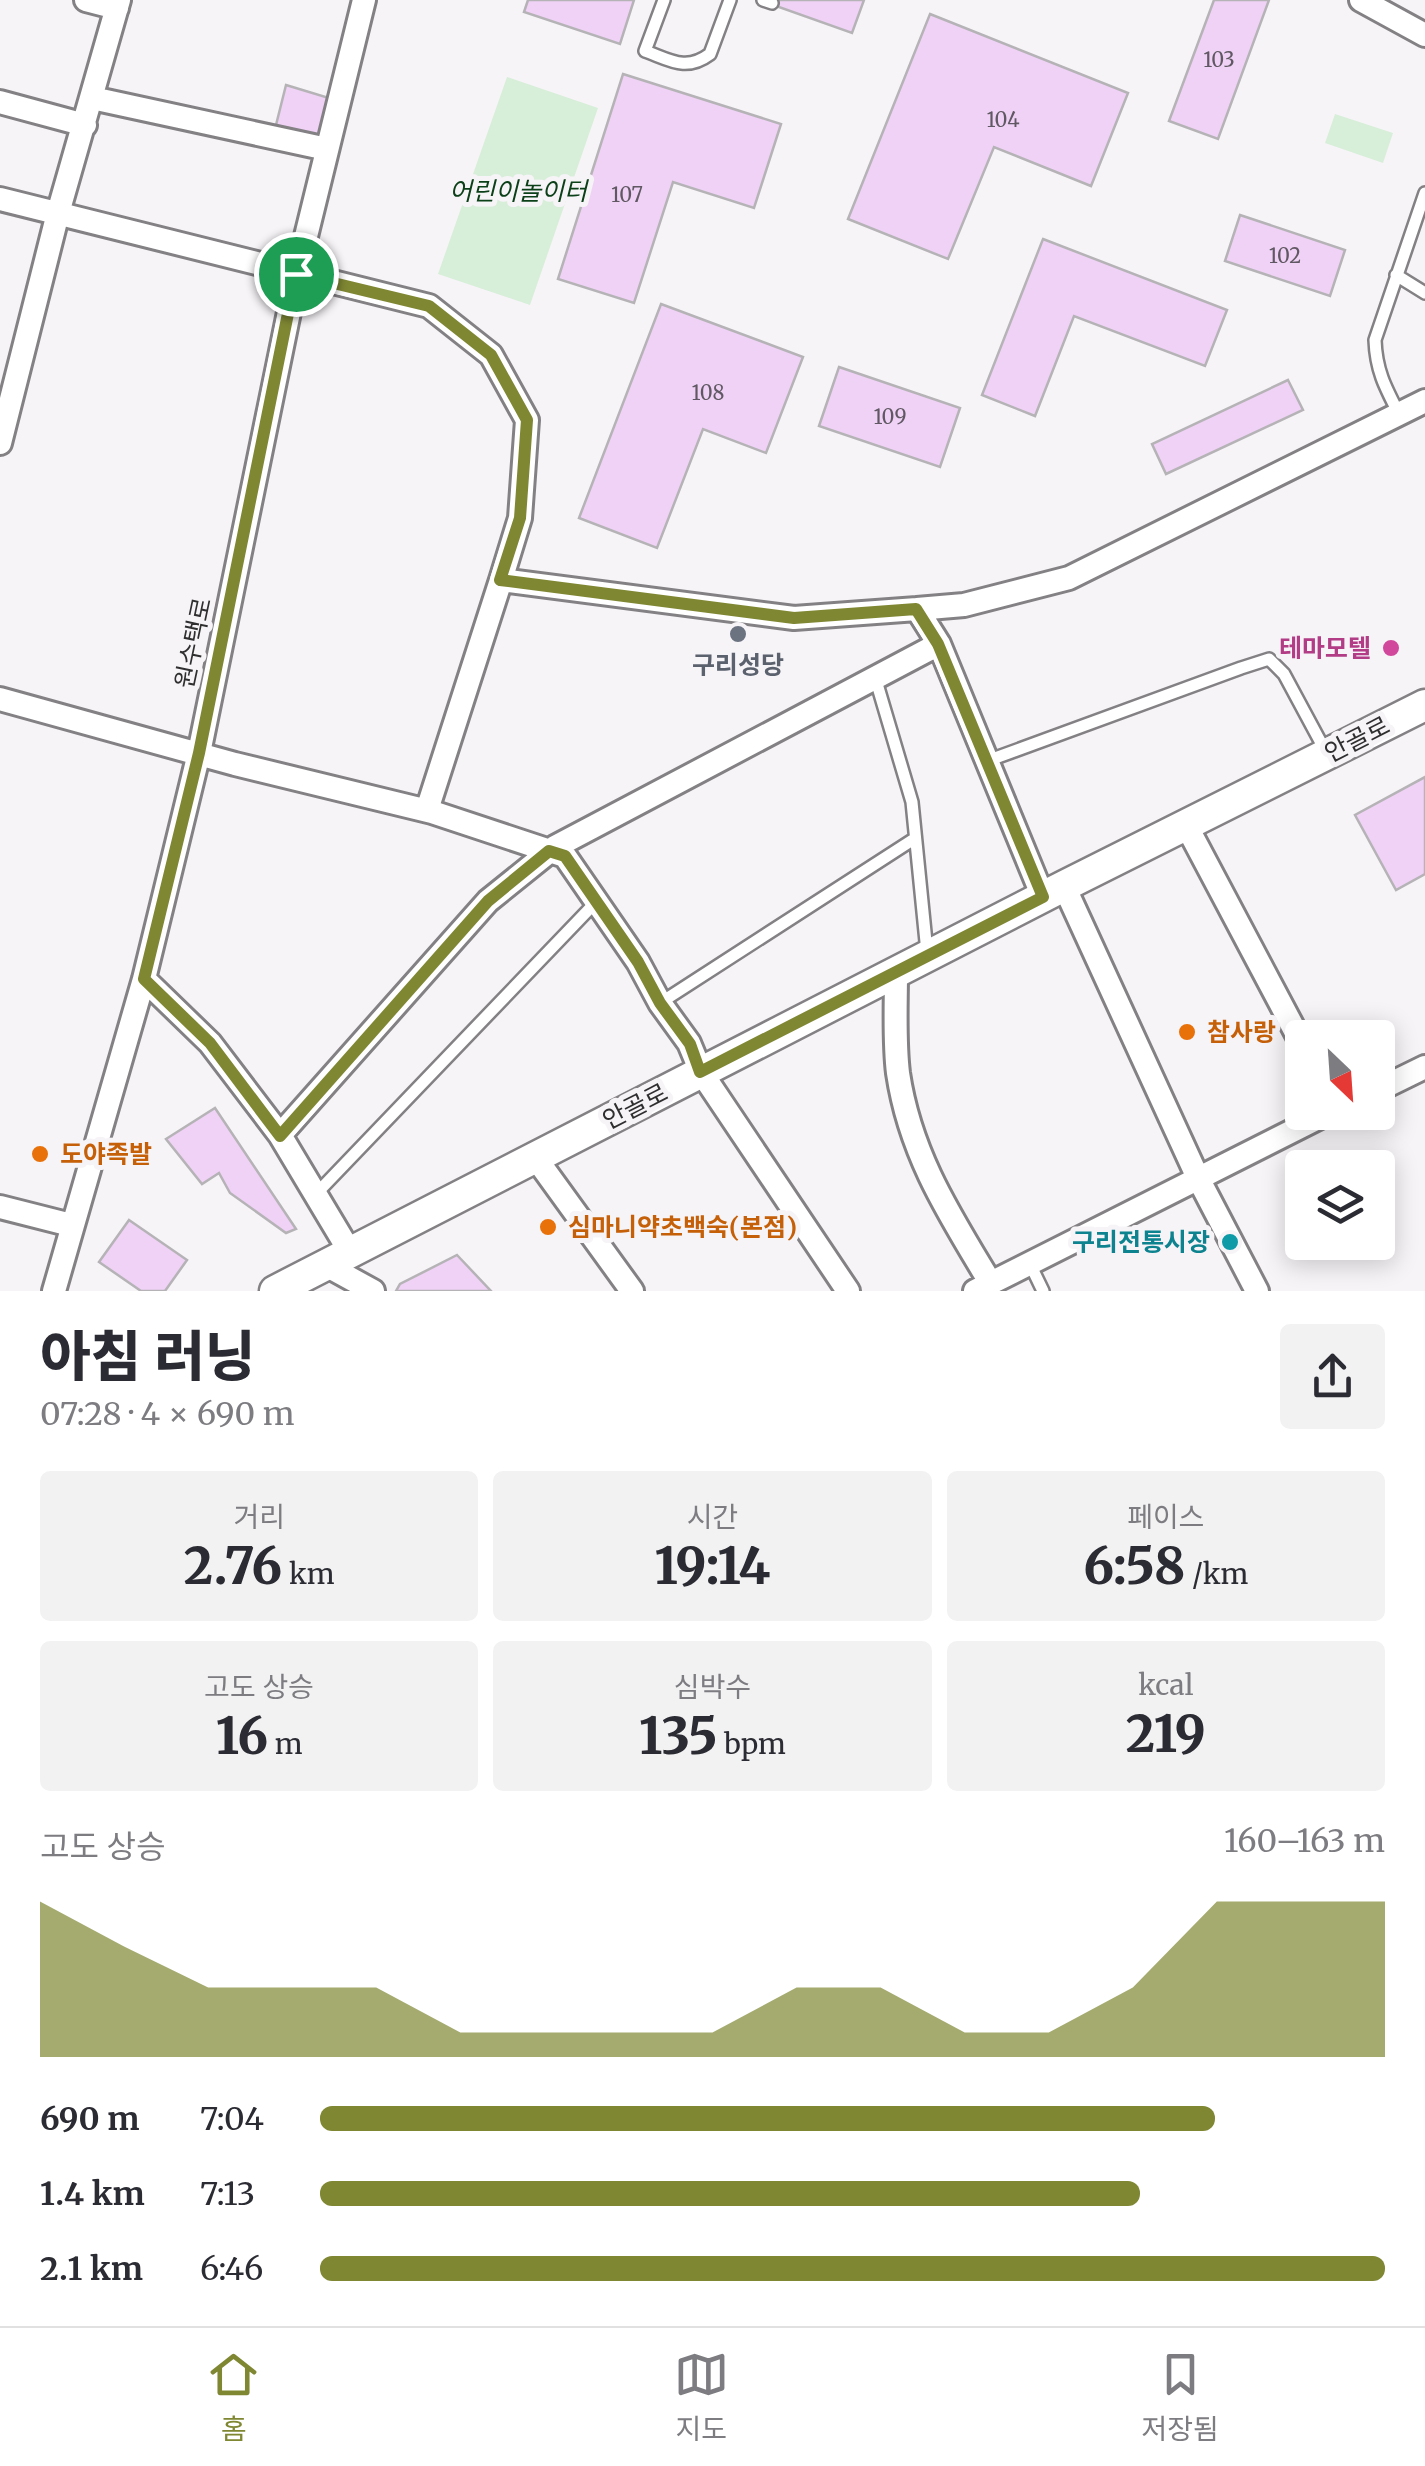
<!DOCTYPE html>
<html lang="ko">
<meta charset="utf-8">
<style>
:root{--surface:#fff;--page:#f2f2f3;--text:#2b2b33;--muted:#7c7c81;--line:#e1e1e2;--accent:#7f8733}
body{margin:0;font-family:Merriweather,"Noto Sans KR",serif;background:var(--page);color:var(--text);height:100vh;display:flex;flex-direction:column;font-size:38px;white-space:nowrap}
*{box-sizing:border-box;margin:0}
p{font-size:32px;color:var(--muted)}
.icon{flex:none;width:55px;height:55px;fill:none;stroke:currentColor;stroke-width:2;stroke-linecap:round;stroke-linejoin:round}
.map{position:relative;height:1291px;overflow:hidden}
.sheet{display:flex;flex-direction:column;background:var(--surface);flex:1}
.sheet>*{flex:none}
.needle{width:65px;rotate:155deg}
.tools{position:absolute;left:1285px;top:1020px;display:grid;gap:20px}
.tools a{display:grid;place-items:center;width:110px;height:110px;border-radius:10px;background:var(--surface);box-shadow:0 5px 25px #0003;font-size:50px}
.pin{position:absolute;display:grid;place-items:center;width:85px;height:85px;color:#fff;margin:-42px;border:5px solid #fff;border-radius:50%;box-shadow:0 2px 10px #0007}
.round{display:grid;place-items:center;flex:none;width:105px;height:105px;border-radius:10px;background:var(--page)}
.overview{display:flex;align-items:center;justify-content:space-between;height:170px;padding:0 40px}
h1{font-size:55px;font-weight:800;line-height:75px}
.stats{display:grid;grid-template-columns:repeat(3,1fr);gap:15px;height:170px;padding:10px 40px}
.stats div{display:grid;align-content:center;border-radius:10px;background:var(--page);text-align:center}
.stats b{font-size:50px;font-weight:800}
.stats small{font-size:28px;font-weight:400}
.stats p{font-size:28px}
.chart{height:280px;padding:20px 40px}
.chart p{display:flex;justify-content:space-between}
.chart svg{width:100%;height:180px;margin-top:10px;fill:var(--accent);opacity:.7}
ul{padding:0 40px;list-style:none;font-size:32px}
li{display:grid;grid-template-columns:160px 120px 1fr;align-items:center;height:75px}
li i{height:25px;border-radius:12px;background:var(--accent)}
.menu{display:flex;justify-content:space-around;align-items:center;height:140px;border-top:2px solid var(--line);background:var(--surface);font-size:28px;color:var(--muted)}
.menu a{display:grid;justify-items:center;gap:5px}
.menu .current{color:var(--accent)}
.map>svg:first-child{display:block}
.green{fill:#d7eed9}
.building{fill:#efd2f6;stroke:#b5b3b6;stroke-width:2.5}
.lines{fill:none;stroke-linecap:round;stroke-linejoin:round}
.service-casing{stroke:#848184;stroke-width:16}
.minor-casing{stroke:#848184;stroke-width:28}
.tertiary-casing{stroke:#848184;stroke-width:35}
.service{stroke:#fff;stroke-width:11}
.minor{stroke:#fff;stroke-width:22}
.tertiary{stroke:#fff;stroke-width:30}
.route-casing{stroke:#fff;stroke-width:20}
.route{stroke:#7f8733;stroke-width:12}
.worship-dot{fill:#6b7280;stroke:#f7f4f8;stroke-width:4}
.hotel-dot{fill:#d1479c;stroke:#f7f4f8;stroke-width:4}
.food-dot{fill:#e8710a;stroke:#f7f4f8;stroke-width:4}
.culture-dot{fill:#0f9aa8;stroke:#f7f4f8;stroke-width:4}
.labels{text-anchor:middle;stroke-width:10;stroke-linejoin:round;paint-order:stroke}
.number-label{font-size:20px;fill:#605862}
.park-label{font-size:25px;font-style:italic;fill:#0b4018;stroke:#f7f4f8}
.street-label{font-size:25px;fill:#302f30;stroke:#f7f4f8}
.hotel-label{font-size:25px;font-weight:bold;fill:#b23c85;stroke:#f7f4f8;text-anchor:end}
.worship-label{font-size:25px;font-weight:bold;fill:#5b616d;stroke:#f7f4f8}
.food-label{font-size:25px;font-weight:bold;fill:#c56008;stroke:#f7f4f8;text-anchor:start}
.culture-label{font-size:25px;font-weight:bold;fill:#0d838f;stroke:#f7f4f8;text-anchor:end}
</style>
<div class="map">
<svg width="1425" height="1291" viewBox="0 0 1425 1291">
<rect width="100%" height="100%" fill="#f7f4f8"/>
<path class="green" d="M507 77 598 108 530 305 438 274Z
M1335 114 1393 133 1383 163 1325 143Z"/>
<path class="building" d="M528 0H634L620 44 524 12Z
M778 0H864L852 33 776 6Z
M1214 0H1269L1218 139 1169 121Z
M930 14 1128 93 1091 186 994 147 948 259 848 219Z
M623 74 781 124 754 208 673 182 634 303 558 279Z
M286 85 339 101 327 149 273 137Z
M1240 215 1345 250 1330 296 1225 261Z
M1043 239 1227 310 1205 366 1074 316 1035 416 982 395Z
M661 304 803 357 766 453 703 429 657 548 579 518Z
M839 367 960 408 940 467 819 426Z
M1288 380 1303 410 1166 474 1152 444Z
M1425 777V874L1396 890 1355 815Z
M215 1108 296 1229 286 1233 230 1193 219 1173 202 1184 166 1139Z
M129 1220 187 1260 165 1291H141L99 1262Z
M457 1255 491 1291H396L400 1284Z"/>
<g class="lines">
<defs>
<path id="service" d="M664 0 645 51C670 60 686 72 710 54L730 0
M763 0 772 3
M1396 275 1425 293
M1399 414C1385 387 1376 370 1375 340L1425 193
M875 677 912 802 927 952
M987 761 1241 668 1269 659 1284 674 1327 754
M660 1003 914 839
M316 1194 596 902
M1029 1262 1043 1291"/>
<path id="minor" d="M86 0 117 8
M1361 0 1425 35
M92 98 327 149
M0 102 85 125
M0 199 429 306 491 355 527 420 520 518 501 580 794 618 917 609 939 644 1043 897
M0 443 58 213 119 0
M917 609 964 605 1069 578 1425 401
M0 699 235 764 432 812 565 856 638 962 660 1003 689 1043 701 1072 848 1291
M427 810 501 580
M1186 825 1302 1044
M1064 886 1198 1178 1257 1291
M896 972C896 1005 894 1040 898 1073 910 1154 949 1214 990 1282
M144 979 210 1043 280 1135 350 1252
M1378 1090 1425 1067
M280 1135 488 901 555 847 939 644
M535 1157 632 1291
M0 1207 71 1225
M326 1265 373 1291
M54 1291 144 979 199 753 297 273 364 0
M975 1291 1330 1112"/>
<path id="tertiary" d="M275 1291 1064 886 1425 705"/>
</defs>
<use href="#service" class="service-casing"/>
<use href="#minor" class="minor-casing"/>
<use href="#tertiary" class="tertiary-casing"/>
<use href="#service" class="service"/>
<use href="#minor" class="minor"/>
<use href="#tertiary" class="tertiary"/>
</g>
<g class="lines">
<defs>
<path id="route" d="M296 274 429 306 491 355 527 420 520 518 500 580 794 618 916 609 938 644 1043 897 700 1072 690 1044 660 1003 638 962 565 856 549 851 488 901 280 1136 210 1043 144 979 199 753Z"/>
</defs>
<use href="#route" class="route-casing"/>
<use href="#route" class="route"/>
</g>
<circle class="worship-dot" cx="738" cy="634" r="10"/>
<circle class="hotel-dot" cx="1391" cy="648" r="10"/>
<g class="food-dot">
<circle cx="1187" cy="1032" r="10"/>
<circle cx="40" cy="1154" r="10"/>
<circle cx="548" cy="1227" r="10"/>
</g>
<circle class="culture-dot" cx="1230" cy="1242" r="10"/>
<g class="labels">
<g class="number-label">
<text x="1219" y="67">103</text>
<text x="1003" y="127">104</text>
<text x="627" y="202">107</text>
<text x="1285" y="263">102</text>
<text x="708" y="400">108</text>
<text x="890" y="424">109</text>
</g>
<g class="park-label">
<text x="518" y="200">어린이놀이터</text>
</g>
<g class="street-label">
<text transform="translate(193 643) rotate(-78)" y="9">원수택로</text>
<text transform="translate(1357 739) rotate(-27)" y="9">안골로</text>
<text transform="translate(635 1106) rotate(-27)" y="9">안골로</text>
</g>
<g class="hotel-label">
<text x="1371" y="657">테마모텔</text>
</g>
<g class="worship-label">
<text x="738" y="674">구리성당</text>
</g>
<g class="food-label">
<text x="1207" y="1041">참사랑</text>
<text x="60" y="1163">도야족발</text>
<text x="568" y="1236">심마니약초백숙(본점)</text>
</g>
<g class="culture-label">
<text x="1210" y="1251">구리전통시장</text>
</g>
</g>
</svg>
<div class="tools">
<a><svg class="needle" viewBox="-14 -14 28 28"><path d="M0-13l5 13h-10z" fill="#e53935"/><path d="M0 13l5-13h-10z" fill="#7c7c81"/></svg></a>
<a><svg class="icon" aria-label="layers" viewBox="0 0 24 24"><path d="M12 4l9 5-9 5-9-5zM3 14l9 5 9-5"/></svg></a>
</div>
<div class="pin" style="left:296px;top:274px;background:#1e9e55"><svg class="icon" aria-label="arrive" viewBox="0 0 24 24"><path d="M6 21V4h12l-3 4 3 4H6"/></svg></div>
</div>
<section class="sheet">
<div class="overview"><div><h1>아침 러닝</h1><p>07:28 · 4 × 690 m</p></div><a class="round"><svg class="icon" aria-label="share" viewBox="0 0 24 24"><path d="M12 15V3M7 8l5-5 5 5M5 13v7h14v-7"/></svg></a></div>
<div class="stats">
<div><p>거리</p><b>2.76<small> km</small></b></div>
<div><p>시간</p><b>19:14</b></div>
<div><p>페이스</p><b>6:58<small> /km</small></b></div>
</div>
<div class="stats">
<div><p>고도 상승</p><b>16<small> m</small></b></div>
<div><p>심박수</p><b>135<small> bpm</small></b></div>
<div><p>kcal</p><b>219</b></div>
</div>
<div class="chart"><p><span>고도 상승</span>160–163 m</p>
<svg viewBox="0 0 160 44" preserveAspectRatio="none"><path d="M0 44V6L10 17L20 27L30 27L40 27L50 38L60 38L70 38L80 38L90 27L100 27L110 38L120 38L130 27L140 6L150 6L160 6V44z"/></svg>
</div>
<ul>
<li><b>690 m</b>7:04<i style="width:84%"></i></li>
<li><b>1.4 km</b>7:13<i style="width:77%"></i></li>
<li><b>2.1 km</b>6:46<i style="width:100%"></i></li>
</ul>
</section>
<nav class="menu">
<a class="current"><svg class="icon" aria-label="home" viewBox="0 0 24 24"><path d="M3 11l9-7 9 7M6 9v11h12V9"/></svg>홈</a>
<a><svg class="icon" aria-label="map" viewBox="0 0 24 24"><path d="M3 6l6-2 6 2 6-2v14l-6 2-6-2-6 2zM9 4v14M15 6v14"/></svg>지도</a>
<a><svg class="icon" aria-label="saved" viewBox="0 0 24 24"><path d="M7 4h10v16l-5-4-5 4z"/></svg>저장됨</a>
</nav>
